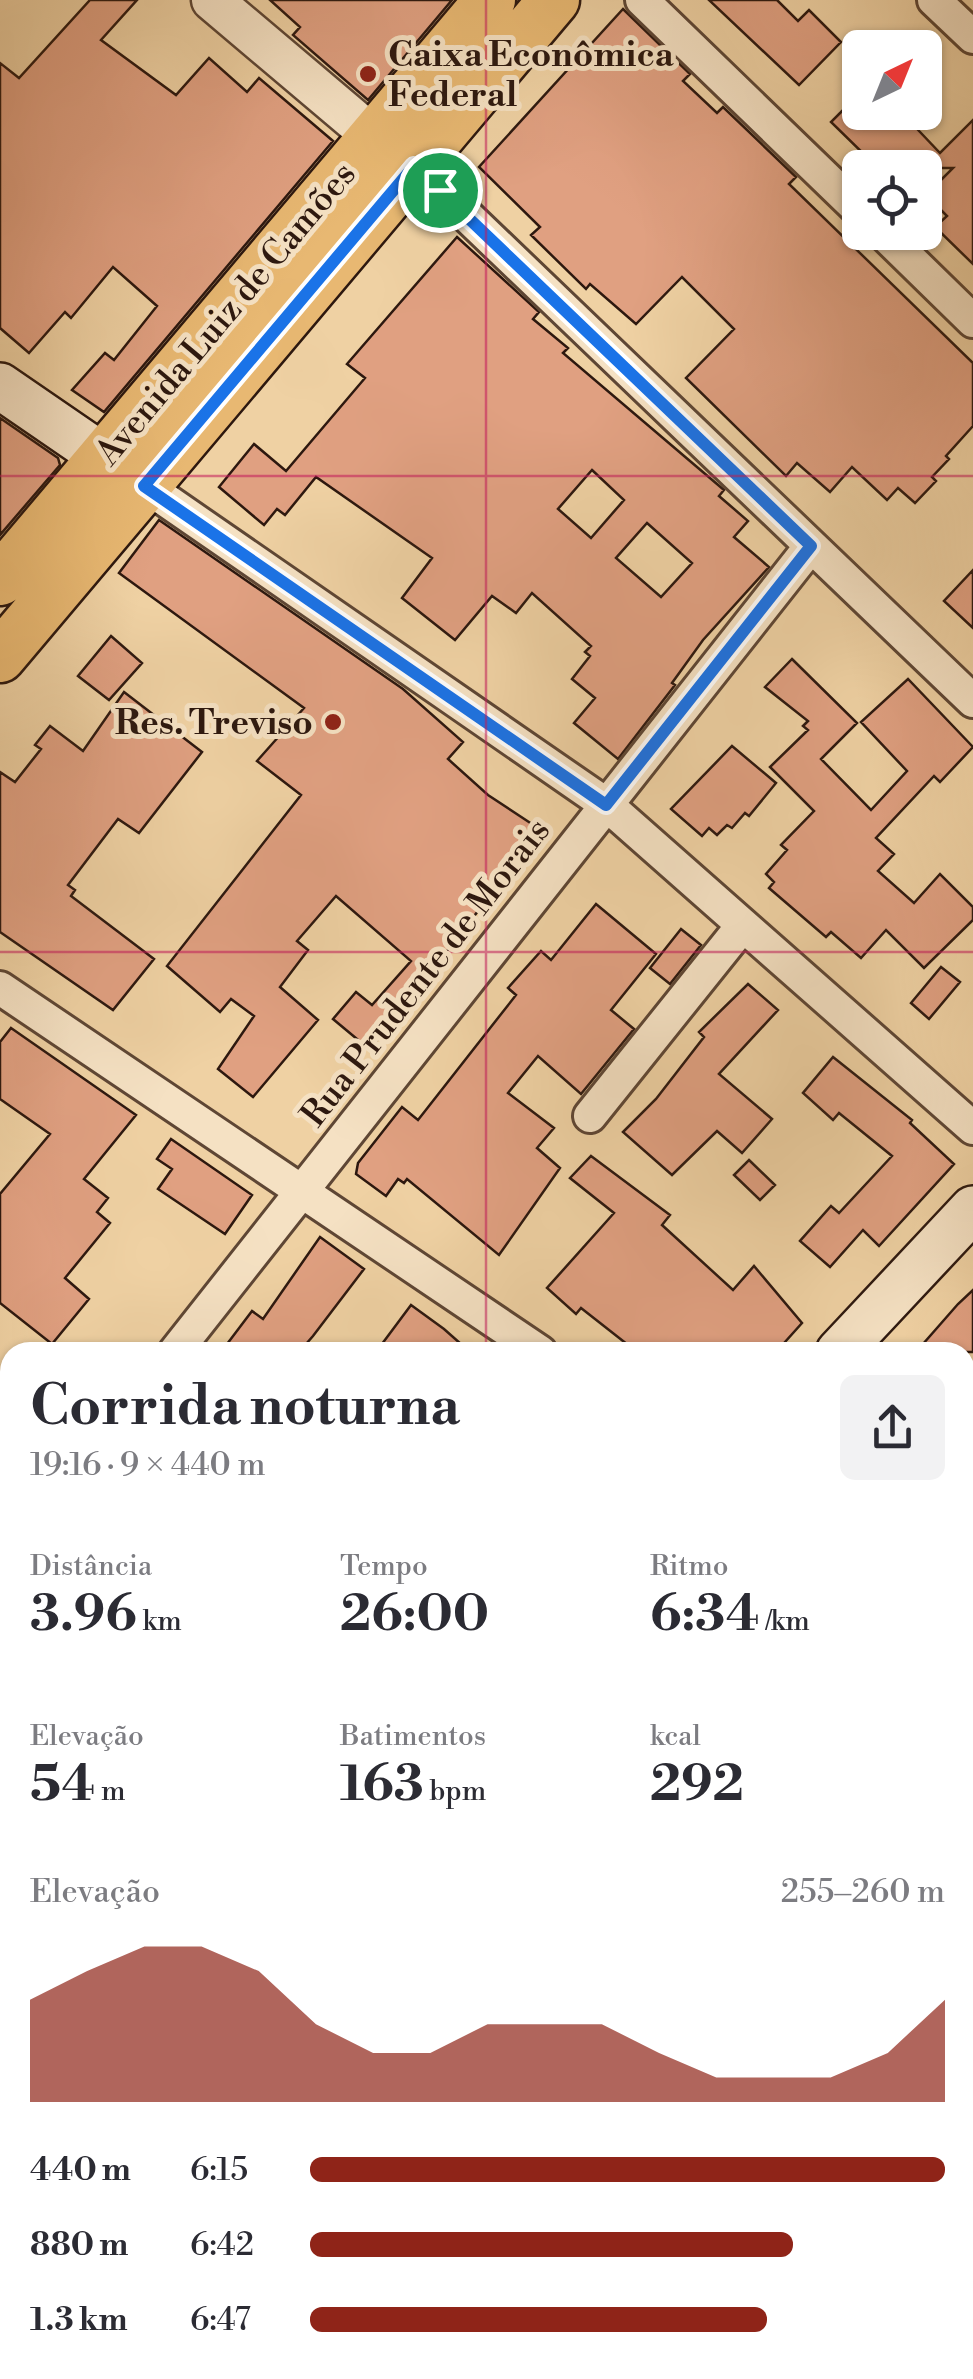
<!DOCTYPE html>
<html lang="pt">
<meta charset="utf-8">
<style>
:root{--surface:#fff;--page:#f2f2f3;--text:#2b2b33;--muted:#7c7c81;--accent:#8f2418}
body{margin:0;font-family:"Libre Bodoni",serif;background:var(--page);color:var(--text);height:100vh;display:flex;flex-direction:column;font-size:38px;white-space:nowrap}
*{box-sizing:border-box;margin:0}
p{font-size:32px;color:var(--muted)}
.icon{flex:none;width:55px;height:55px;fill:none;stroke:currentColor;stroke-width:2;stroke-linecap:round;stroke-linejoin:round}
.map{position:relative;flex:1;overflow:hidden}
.sheet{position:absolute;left:0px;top:1342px;width:975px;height:1038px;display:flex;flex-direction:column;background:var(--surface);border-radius:30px 30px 0 0;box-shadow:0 2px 8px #0004}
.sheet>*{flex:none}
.needle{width:65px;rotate:43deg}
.buttons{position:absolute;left:842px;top:30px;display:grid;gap:20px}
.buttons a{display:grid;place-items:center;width:100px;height:100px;border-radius:15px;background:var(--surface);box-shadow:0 2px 8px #0004;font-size:50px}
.pin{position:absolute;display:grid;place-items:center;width:85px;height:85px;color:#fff;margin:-42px;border:5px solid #fff;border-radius:50%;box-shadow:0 2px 10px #0007}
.round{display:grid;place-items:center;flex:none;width:105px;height:105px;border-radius:15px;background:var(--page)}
.headline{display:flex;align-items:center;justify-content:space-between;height:170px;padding:0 30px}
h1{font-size:55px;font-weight:800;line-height:75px}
.stats{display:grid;grid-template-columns:repeat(3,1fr);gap:15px;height:170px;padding:10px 30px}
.stats div{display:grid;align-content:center}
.stats b{font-size:50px;font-weight:800}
.stats small{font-size:28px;font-weight:400}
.stats p{font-size:28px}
.chart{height:280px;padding:20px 30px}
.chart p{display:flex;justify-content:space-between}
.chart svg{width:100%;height:180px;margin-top:10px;fill:var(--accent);opacity:.7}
ul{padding:0 30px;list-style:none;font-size:32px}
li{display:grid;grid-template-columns:160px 120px 1fr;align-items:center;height:75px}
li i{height:25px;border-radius:12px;background:var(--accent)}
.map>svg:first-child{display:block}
.building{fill:#e0a081;stroke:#2d180f;stroke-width:2.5;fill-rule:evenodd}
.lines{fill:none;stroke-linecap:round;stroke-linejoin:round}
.minor-casing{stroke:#5e4634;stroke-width:38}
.tertiary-casing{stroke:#5e4634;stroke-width:45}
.secondary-casing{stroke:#2d180f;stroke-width:50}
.primary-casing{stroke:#2d180f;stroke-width:55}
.minor{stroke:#f5e1c3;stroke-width:32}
.tertiary{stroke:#f5e1c3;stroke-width:40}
.secondary{stroke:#f5e1c3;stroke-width:45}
.primary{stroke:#e8b872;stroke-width:50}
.route-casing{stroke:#fff;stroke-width:20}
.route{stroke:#1a73e8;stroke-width:12}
.grid{fill:none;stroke:#c2185b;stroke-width:2.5;stroke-opacity:0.55}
.poi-dot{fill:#8f2418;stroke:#f5e1c3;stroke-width:4}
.labels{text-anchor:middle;stroke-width:10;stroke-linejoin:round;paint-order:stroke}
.poi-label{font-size:35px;font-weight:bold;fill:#2d180f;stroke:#f5e1c3;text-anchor:start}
.street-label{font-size:35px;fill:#2d180f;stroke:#f5e1c3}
</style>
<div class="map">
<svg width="973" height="2379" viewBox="0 0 973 2379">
<rect width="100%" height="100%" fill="#efd1a3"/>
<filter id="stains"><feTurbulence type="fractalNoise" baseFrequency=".002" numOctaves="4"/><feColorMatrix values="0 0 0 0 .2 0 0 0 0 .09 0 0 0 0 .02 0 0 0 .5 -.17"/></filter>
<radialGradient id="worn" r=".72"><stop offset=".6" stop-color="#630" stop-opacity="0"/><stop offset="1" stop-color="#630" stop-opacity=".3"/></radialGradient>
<path class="building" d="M90 0H137L101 40 176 95 209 58 247 92 259 78 333 141 104 412 72 390 105 353 114 360 157 306 113 267 71 318 65 312 29 353 0 328V63L19 78Z
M270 0H452L368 100 293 35 300 27Z
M709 0H777L798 21 809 10 841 42 799 85Z
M623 9 690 74 683 81 717 113 723 107 796 177 789 184 973 363V426L946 456 949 459 932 477 936 481 915 503 898 488 887 500 852 467 830 492 797 463 786 476 686 378 734 329 682 277 636 324 590 284 586 289 531 235 540 227 479 167Z
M860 93V112H901L940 153 973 120V264L935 227 947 216 926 195 953 168H878L831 122Z
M457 237 539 312 533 319 568 348 563 353 724 490 719 496 748 521 734 537 769 567 703 640 672 683 675 685 618 759 574 723 595 698 572 679 590 656 585 652 591 646 532 593 516 613 492 596 455 640 402 598 432 558 316 477 285 515 277 509 264 525 219 487 254 444 286 471 365 378 347 364ZM592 470 624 500 591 538 558 509ZM647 523 692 563 661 597 616 558Z
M0 418 58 458 60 465 0 535Z
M159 520 403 689 463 742 448 759 488 795 541 830 426 978 429 981 369 1049 333 1019 356 992 372 1005 411 961 336 896 297 941 308 950 280 987 318 1020 253 1097 218 1069 254 1016 231 999 220 1012 167 966 301 795 257 761 304 708 119 573Z
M973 570V628L944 601Z
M111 636 142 663 109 700 78 676Z
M792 659 857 723 821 759 871 810 907 771 861 722 908 679 973 747 940 782 934 776 876 838 894 854 878 871 914 903 940 874 973 907V920L924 968 886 930 861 958 831 932 826 937 769 888 774 882 766 874 787 850 781 845 814 811 770 767 808 730 803 726 808 721 765 687Z
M124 692 202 752 139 833 118 819 68 885 75 890 71 896 154 959 113 1010 0 932V772L15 782 41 749 35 745 50 726 83 751Z
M732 746 776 783 749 816 745 813 732 828 727 825 717 835 709 828 702 836 671 809Z
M596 904 656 954 611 1010 634 1029 581 1094 538 1056 508 1093 554 1128 537 1148 560 1168 499 1255 407 1179 404 1183 398 1179 386 1196 356 1174 358 1163 402 1107 418 1120 516 995 508 988 541 951 551 960Z
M681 929 701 945 670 984 650 968Z
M941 967 960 982 929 1019 911 1003Z
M748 984 778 1010 719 1074 772 1119 742 1153 717 1131 672 1175 623 1132 656 1099 704 1037 699 1032Z
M11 1028 136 1115 84 1179 108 1198 97 1212 110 1223 65 1278 89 1299 52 1344 0 1303V1194L50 1134 0 1099V1042Z
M833 1057 912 1120 910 1123 954 1164 879 1246 863 1230 830 1267 800 1241 831 1206 839 1213 892 1156 839 1113 833 1120 803 1093Z
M171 1139 252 1195 225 1234 158 1189 172 1169 157 1159Z
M591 1156 670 1215 662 1225 733 1290 754 1266 802 1323 776 1352H637L581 1308 576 1314 547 1288 614 1213 570 1178Z
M749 1160 775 1185 760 1200 734 1175Z
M320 1237 364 1269 313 1336 299 1352H221L252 1311 263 1319Z
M973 1290V1352H916L958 1304Z
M411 1305 444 1329 470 1352H376Z"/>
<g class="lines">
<defs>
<path id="minor" d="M642 0 860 211
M934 0 973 37
M415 166 973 701
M882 232 973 321
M144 485 607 805 973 1128
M0 988 540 1352
M590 1116 743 925
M175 1352 811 546
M0 1575 10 1562
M965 1724 973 1715
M0 1855 10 1861
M965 2074 973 2080
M120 2370 131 2379
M846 2370 861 2379"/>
<path id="tertiary" d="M212 0 374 137"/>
<path id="secondary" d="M0 386 134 478
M839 1352 973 1209
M0 2262 10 2250"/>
<path id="primary" d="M0 580 490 0
M0 657 554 0"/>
</defs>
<use href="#minor" class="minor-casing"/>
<use href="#tertiary" class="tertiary-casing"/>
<use href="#secondary" class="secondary-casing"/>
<use href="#primary" class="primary-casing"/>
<use href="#minor" class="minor"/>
<use href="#tertiary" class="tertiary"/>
<use href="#secondary" class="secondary"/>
<use href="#primary" class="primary"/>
</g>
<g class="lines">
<defs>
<path id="route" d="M414 166 811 546 606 805 144 486Z"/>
</defs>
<use href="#route" class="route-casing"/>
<use href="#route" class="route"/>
</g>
<path class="grid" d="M486 0V1352M0 476H973M0 952H973M0 1427H10M965 1427H973M0 1903H10M965 1903H973M486 2370V2379"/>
<g class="poi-dot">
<circle cx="368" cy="74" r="10"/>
<circle cx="333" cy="722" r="10"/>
</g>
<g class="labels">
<g class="poi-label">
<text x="388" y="66">Caixa Econômica<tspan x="388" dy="40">Federal</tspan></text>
<text x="313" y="734" text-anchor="end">Res. Treviso</text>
</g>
<g class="street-label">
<text transform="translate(225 313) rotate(-50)" y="12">Avenida Luiz de Camões</text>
<text transform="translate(425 972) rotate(-52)" y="12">Rua Prudente de Morais</text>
</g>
</g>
<rect width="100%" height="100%" filter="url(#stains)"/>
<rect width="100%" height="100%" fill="url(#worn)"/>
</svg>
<div class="buttons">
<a><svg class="needle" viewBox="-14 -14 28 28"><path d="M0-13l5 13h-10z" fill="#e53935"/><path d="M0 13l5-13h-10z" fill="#7c7c81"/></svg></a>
<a><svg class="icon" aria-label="locate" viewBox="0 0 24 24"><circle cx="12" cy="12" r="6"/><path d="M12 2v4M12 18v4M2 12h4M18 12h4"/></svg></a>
</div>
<div class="pin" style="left:440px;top:190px;background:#1e9e55"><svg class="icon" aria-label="arrive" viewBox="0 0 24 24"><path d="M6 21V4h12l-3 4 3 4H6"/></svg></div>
<section class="sheet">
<div class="headline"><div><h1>Corrida noturna</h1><p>19:16 · 9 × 440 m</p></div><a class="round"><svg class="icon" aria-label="share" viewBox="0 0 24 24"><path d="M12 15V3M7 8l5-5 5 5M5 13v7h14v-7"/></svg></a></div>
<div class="stats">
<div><p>Distância</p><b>3.96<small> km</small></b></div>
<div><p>Tempo</p><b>26:00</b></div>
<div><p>Ritmo</p><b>6:34<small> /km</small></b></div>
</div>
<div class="stats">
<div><p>Elevação</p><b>54<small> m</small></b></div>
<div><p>Batimentos</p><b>163<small> bpm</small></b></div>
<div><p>kcal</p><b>292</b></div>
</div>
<div class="chart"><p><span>Elevação</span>255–260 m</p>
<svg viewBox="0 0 160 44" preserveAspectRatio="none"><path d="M0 44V19L10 12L20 6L30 6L40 12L50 25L60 32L70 32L80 25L90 25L100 25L110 32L120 38L130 38L140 38L150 32L160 19V44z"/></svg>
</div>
<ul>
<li><b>440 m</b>6:15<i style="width:100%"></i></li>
<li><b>880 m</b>6:42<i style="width:76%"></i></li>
<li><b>1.3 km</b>6:47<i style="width:72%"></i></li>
</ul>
</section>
</div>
